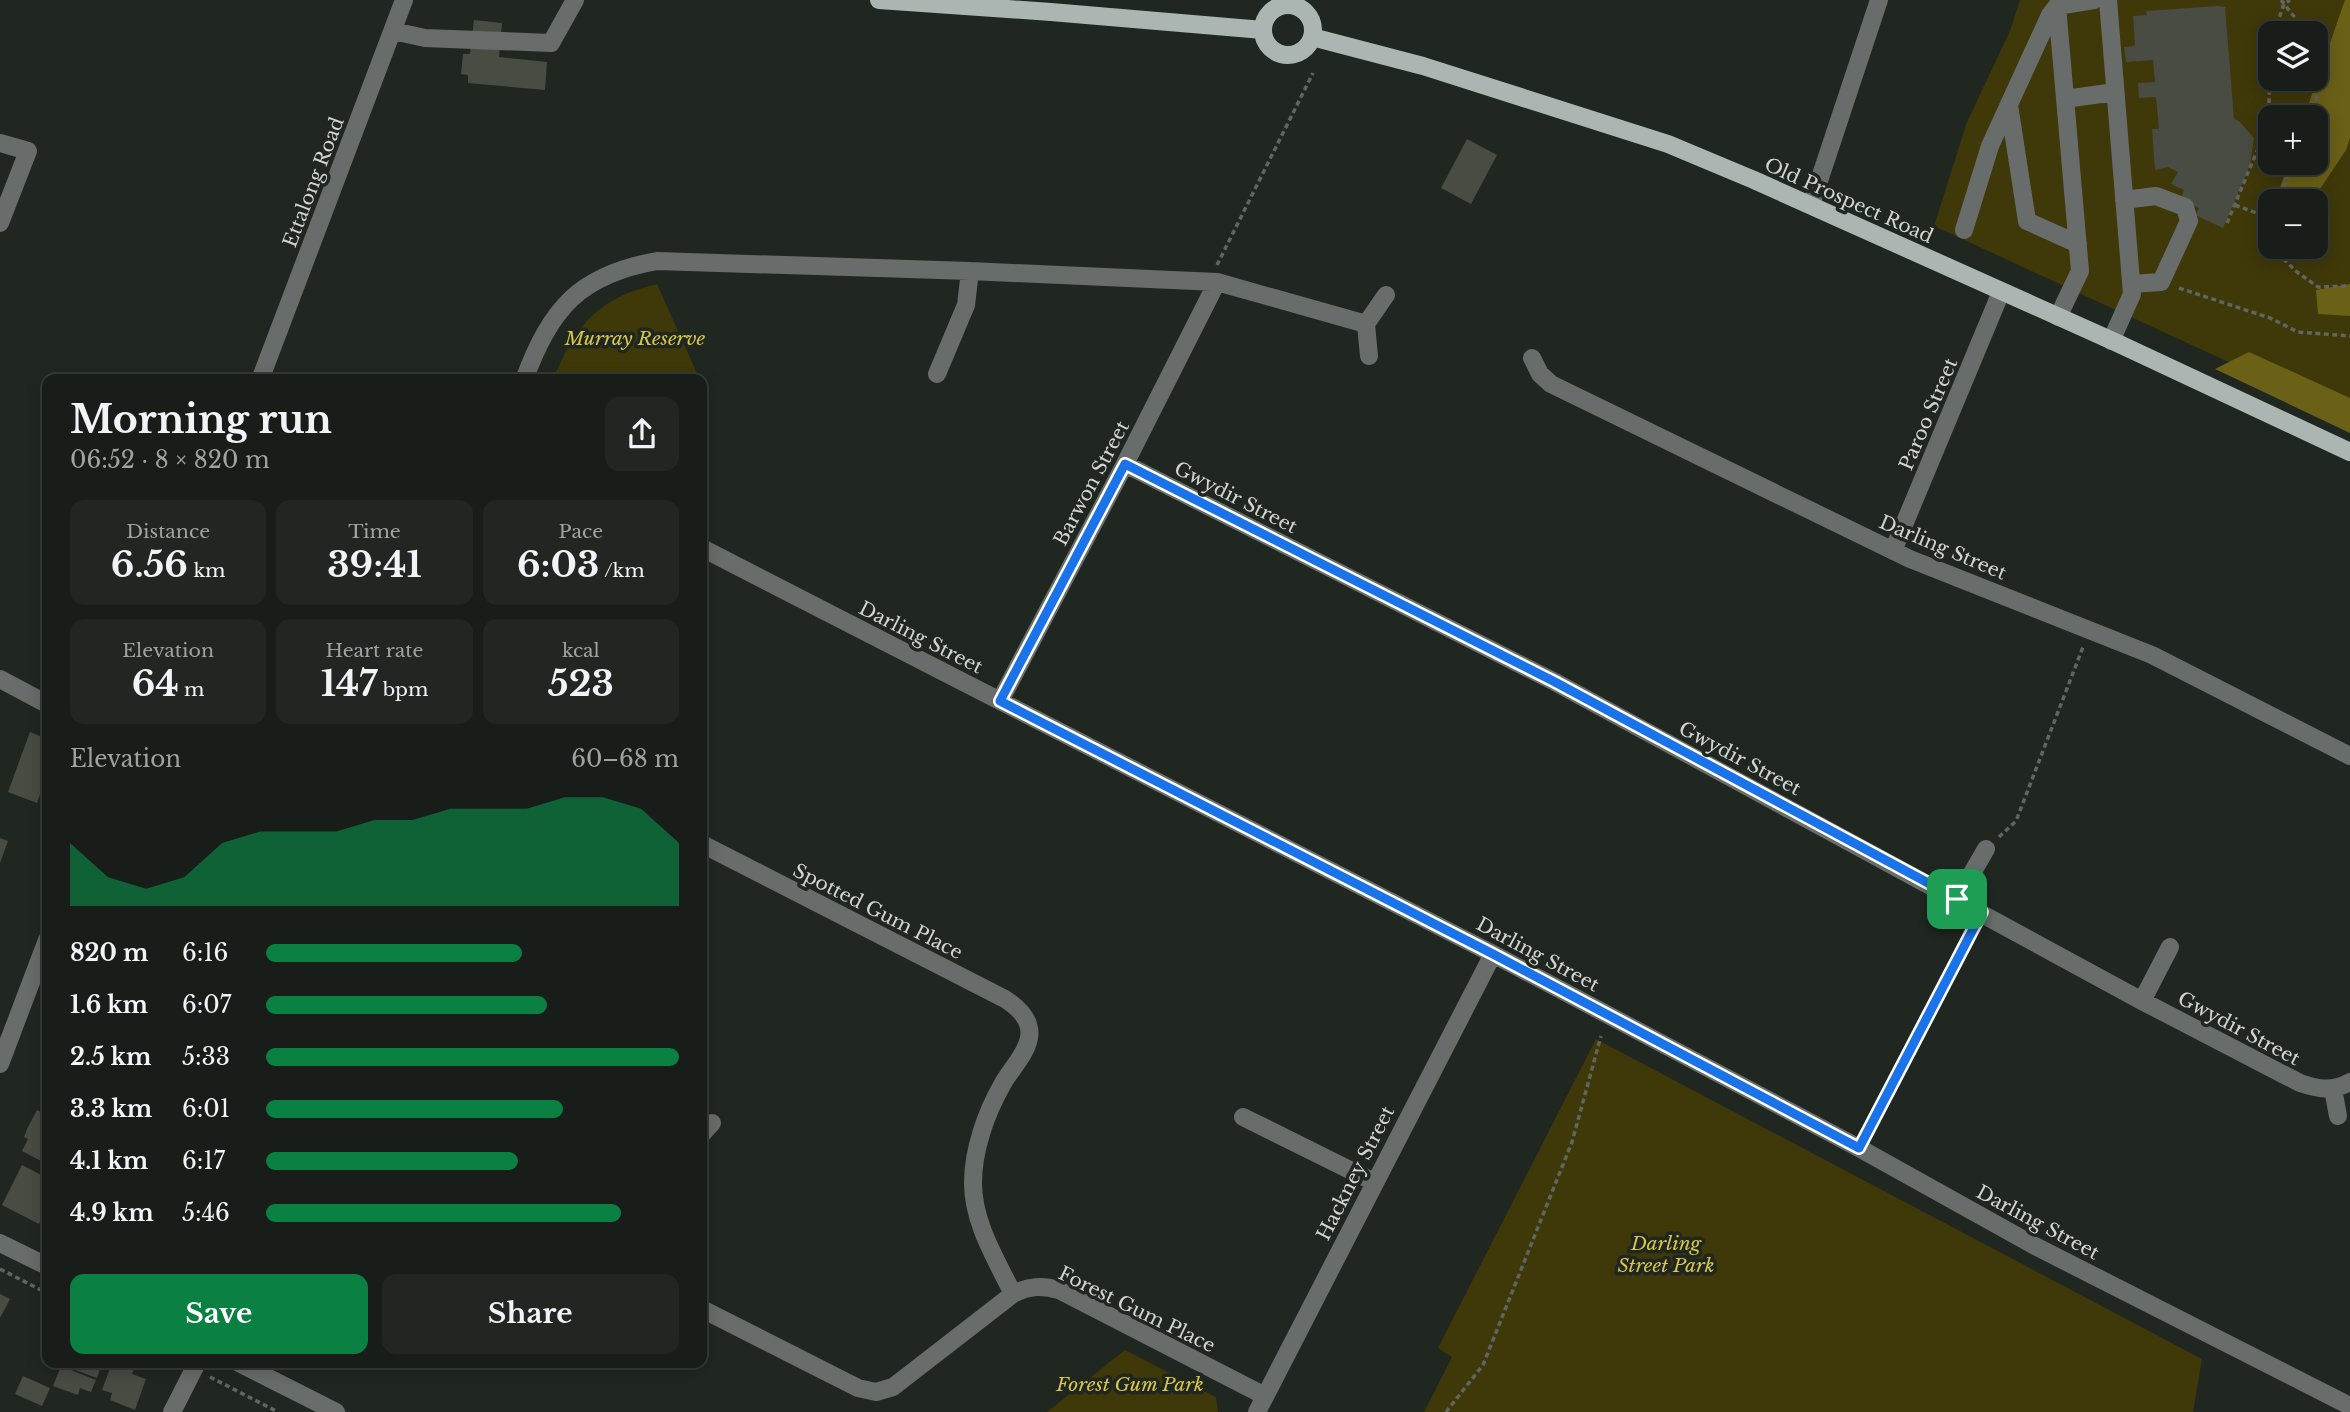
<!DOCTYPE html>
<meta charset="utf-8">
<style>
:root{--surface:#181d19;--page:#212622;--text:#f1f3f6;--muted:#9fa2a2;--line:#363b38;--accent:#0b8043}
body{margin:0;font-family:"Libre Baskerville",serif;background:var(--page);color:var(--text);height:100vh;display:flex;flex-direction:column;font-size:26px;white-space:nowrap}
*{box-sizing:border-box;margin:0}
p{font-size:23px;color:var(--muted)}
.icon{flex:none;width:38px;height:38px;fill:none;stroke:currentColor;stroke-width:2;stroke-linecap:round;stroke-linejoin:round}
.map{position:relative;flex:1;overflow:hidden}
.drawer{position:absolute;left:42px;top:374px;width:665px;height:994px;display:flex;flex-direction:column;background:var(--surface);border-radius:14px;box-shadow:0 4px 18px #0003,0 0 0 2px var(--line)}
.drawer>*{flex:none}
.controls{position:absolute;left:2258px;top:21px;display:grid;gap:14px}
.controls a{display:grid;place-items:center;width:70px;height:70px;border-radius:14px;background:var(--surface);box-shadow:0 4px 18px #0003,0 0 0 2px var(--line);font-size:35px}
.pin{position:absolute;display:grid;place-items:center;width:60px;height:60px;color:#fff;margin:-30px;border-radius:14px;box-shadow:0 4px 10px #0006}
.round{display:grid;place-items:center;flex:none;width:74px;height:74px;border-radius:14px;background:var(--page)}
.summary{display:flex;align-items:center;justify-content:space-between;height:119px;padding:0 28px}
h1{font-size:38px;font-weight:700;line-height:52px}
.stats{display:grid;grid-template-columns:repeat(3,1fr);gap:10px;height:119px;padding:7px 28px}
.stats div{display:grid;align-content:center;border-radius:14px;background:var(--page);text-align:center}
.stats b{font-size:35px;font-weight:700}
.stats small{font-size:19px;font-weight:400}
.stats p{font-size:19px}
.chart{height:196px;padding:14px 28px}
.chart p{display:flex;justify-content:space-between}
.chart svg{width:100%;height:126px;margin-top:7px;fill:var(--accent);opacity:.7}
.button{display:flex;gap:14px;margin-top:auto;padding:14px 28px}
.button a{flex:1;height:80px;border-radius:14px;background:var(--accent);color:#fff;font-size:28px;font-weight:700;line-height:80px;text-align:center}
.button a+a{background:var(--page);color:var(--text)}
ul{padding:0 28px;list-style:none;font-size:23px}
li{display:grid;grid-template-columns:112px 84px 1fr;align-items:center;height:52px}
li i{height:18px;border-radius:9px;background:var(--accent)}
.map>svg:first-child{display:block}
.green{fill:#3f3809;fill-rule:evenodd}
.forest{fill:#6a6016}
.building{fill:#484c43}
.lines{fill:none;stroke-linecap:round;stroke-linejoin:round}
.path{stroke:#5f655f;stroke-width:3.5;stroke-dasharray:5 3.5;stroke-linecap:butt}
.minor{stroke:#686d6b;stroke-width:18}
.major{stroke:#abb6b2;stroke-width:18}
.route-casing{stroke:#fff;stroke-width:14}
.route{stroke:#1a73e8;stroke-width:9}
.labels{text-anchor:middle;stroke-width:7;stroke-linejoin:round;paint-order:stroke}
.street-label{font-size:19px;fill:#d1d5d1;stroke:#202721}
.park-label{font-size:19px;font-style:italic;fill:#d9c749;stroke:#202721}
</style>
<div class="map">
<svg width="2350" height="1412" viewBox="0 0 2350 1412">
<rect width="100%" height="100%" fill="#202721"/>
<path class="green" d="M2020 0H2350V418L1934 226 1967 122 2010 31ZM2270 33H2315V79H2270ZM2270 117H2315V163H2270ZM2270 201H2315V247H2270Z
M657 284 700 380H553C575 325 598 298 657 284Z
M1596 1039 2202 1359 2193 1412H1424L1452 1357 1438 1348Z
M1125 1350 1216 1397 1218 1412H1047Z"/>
<path class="forest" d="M2345 0H2350V138L2346 150 2312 201H2275L2289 163H2315V117H2304Z
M2350 284V316L2318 314 2316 290Z
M2249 352 2350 398V433L2215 369Z"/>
<path class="building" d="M2218 6 2225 7 2234 119 2239 121 2254 138 2250 165 2223 228 2195 215 2199 208 2180 200 2184 190 2171 184 2178 172 2168 167 2155 170 2152 129H2159L2156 97 2139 98 2138 83 2155 82 2153 60 2126 62 2124 47 2135 46 2133 16 2147 15 2146 11Z
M474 20 502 23 499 57 547 62 545 90 468 83V75L461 74 463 54H470Z
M1467 139 1497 155 1471 204 1441 188Z
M30 732 47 739V781L45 780 37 803 8 792Z
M0 838 8 841 0 863Z
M37 1110 47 1115V1164L22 1151 28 1139 24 1137 27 1129Z
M22 1165 47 1178V1208L39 1224 2 1205Z
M0 1294 10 1299 0 1318Z
M62 1363H102L97 1378 61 1365Z
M112 1363H128L127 1367 134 1369 132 1374 146 1379 135 1410 110 1400 112 1393 102 1390Z
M61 1366 96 1380 91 1392 80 1388 78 1395 53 1386Z
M23 1376 50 1388 42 1406 15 1394Z"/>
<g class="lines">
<path class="path" d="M2281 0 2307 33
M2274 33 2284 4 2290 0
M2311 117C2317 96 2326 71 2315 50
M2274 201 2284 187 2292 163
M2235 205 2267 217
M2270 208 2264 239 2270 245
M2227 223 2260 144 2269 104 2270 58
M2271 247 2297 272 2318 287 2350 286
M1217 265 1313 73
M2179 288 2270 318 2298 332 2350 336
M1999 837 2016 821 2083 647
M1868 1131 1973 930
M0 1269 47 1293
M210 1377 278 1412
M1446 1412 1483 1365 1572 1142 1601 1036"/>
<path class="minor" d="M2108 0 2132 294 2111 341
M1291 5 1292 0
M2057 6 2080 271 2058 317
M393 31 425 38 551 43 575 0
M2065 99 2115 92
M2009 105 2027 221 2078 244
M0 143 28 151 0 223
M2124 200 2156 196 2185 207 2189 221 2161 282 2131 284
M1811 205 1879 0
M1964 230 1990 146 2050 15 2057 6 2094 0
M1369 356 1366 324 1386 295
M1532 358 1540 374 1551 384 1910 559 2152 655 2350 756
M937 374 966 305 970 271
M260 380 404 0
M524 380C551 308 579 275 657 261L970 271 1217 282 1366 324
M1125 464 1555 682 2142 1001 2300 1083C2318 1089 2332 1092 2350 1082
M702 548 1493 954 1859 1148 2035 1246 2350 1406
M1893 551 2001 292
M0 679 47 704
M1000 701 1125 464 1217 282
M702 844 1005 999C1019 1008 1032 1020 1029 1038 1026 1055 1010 1070 1002 1085 986 1113 973 1150 973 1183 973 1223 996 1259 1013 1294
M1957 899 1986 849
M2142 1001 2170 947
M0 1064 47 940
M2333 1089 2338 1116
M1243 1117 1374 1182
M702 1134 712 1123
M0 1243 47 1266
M702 1309 858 1388 876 1392 893 1387 1013 1294C1029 1286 1042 1285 1059 1290L1265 1396
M239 1363 336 1412
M172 1412 197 1363
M1257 1412 1493 954"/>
<path class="major" d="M879 0 1051 12 1263 30
M1263 30a25 25 0 1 1 50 0a25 25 0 1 1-50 0Z
M1312 37 1423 66 1668 144 1754 180 2115 342 2350 452"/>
</g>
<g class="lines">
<defs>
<path id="route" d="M1125 464 1555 682 1982 912 1859 1148 1493 954 1000 701Z"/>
</defs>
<use href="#route" class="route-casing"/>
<use href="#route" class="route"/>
</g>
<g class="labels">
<g class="street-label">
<text transform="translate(313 182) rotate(-69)" y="7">Ettalong Road</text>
<text transform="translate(1849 200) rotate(24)" y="7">Old Prospect Road</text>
<text transform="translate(1928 414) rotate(-67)" y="7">Paroo Street</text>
<text transform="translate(1091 483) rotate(-62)" y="7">Barwon Street</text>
<text transform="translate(1236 497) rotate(27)" y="7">Gwydir Street</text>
<text transform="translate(1943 547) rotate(23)" y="7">Darling Street</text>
<text transform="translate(921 637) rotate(27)" y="7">Darling Street</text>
<text transform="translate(1740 758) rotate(28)" y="7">Gwydir Street</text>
<text transform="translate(878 911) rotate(27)" y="7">Spotted Gum Place</text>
<text transform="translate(1538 954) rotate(28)" y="7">Darling Street</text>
<text transform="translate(2239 1028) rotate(28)" y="7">Gwydir Street</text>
<text transform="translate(1355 1173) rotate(-63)" y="7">Hackney Street</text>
<text transform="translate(2038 1222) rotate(28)" y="7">Darling Street</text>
<text transform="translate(1137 1309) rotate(26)" y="7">Forest Gum Place</text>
</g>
<g class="park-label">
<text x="635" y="345">Murray Reserve</text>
<text x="1666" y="1250">Darling<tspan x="1666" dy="22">Street Park</tspan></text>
<text x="1130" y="1391">Forest Gum Park</text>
</g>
</g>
</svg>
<div class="controls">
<a><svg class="icon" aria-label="layers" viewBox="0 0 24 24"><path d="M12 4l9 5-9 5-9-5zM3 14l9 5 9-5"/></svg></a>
<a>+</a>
<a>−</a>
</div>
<div class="pin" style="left:1957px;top:899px;background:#1e9e55"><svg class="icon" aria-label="arrive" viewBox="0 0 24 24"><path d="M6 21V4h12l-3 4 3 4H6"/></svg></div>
<section class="drawer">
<div class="summary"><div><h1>Morning run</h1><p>06:52 · 8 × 820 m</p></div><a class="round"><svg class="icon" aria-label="share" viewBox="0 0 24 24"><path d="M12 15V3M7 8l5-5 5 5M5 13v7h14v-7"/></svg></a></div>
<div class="stats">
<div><p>Distance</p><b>6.56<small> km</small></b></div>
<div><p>Time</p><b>39:41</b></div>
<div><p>Pace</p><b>6:03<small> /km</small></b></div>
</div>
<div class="stats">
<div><p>Elevation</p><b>64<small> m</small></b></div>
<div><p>Heart rate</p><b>147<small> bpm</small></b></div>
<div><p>kcal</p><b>523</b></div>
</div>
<div class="chart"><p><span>Elevation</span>60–68 m</p>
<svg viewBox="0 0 160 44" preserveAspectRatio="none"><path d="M0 44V22L10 34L20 38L30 34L40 22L50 18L60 18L70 18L80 14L90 14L100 10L110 10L120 10L130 6L140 6L150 10L160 22V44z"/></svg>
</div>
<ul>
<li><b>820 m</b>6:16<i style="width:62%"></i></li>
<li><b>1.6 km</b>6:07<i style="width:68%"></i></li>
<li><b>2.5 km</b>5:33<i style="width:100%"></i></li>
<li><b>3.3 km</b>6:01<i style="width:72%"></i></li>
<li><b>4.1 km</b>6:17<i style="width:61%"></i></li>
<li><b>4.9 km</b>5:46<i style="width:86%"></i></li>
</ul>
<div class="button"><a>Save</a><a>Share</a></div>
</section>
</div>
